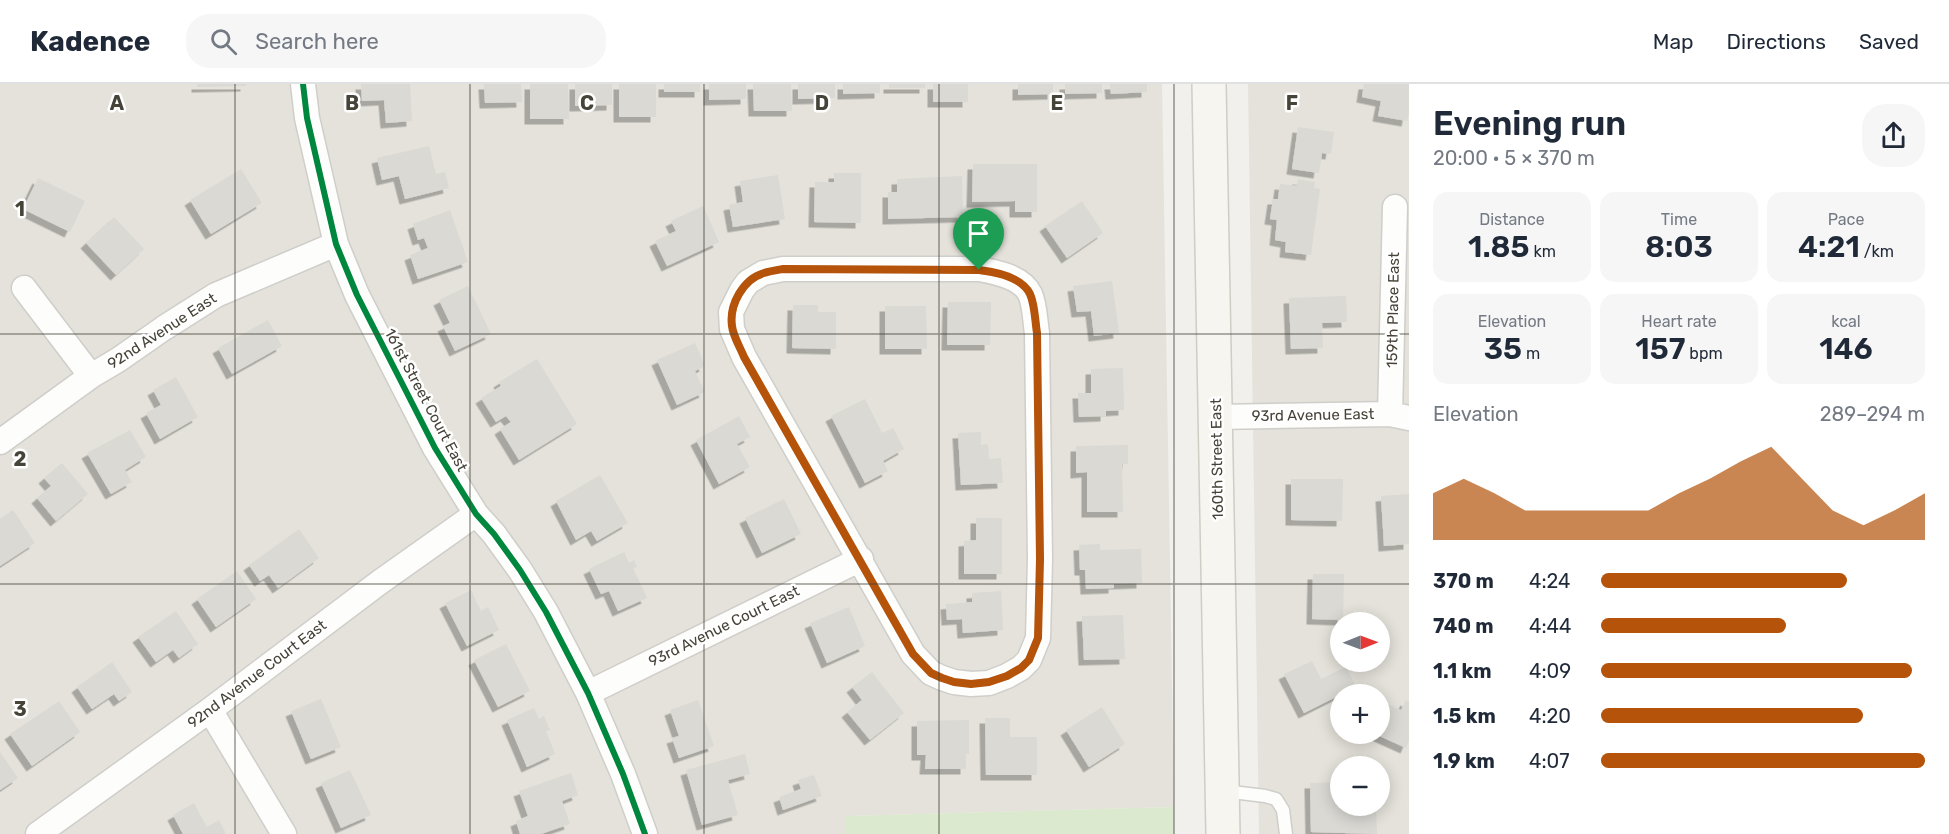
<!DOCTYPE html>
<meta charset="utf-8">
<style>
:root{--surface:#fff;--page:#f6f6f7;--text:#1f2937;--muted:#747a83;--line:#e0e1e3;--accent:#b45309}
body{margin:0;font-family:Rubik,sans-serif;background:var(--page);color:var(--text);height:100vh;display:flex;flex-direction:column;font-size:22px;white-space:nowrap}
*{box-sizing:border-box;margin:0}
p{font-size:20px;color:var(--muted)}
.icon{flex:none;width:33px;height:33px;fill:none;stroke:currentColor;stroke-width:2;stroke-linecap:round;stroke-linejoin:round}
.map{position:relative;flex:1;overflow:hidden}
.side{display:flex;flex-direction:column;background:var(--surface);width:540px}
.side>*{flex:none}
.needle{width:39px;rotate:89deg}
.controls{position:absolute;left:1330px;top:528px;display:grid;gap:12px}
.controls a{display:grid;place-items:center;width:60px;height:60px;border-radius:50%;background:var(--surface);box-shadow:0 3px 15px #0003;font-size:30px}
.pin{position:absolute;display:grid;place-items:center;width:51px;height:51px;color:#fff;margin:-62px -26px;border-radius:50% 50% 50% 0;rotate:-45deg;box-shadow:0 0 6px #0007}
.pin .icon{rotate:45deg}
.round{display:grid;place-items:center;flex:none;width:63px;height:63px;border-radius:24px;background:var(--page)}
.head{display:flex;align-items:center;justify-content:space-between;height:102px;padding:0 24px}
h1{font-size:33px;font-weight:600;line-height:45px}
.figures{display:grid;grid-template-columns:repeat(3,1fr);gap:9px;height:102px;padding:6px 24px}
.figures div{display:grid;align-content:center;border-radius:15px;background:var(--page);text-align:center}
.figures b{font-size:30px;font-weight:600}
.figures small{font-size:16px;font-weight:400}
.figures p{font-size:16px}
.chart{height:168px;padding:12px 24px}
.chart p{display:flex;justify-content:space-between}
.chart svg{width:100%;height:108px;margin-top:6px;fill:var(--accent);opacity:.7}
ul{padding:0 24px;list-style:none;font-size:20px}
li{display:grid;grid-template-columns:96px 72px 1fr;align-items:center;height:45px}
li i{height:15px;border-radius:8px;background:var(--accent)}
header{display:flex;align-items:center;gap:36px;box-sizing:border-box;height:84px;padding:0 30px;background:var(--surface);border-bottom:2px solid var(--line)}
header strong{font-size:28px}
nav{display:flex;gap:33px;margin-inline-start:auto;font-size:21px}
.search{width:420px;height:54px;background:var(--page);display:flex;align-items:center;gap:15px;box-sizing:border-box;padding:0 21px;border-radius:24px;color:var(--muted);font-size:22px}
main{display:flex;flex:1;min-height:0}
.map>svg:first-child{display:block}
.residential{fill:#e4e2da;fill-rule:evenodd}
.green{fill:#dbe9cf}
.building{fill:#dad9d4;filter:url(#shadow)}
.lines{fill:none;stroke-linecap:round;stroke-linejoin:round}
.service-casing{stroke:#cfceca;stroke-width:15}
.minor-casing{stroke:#cfceca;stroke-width:27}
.secondary-casing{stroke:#cfcdc4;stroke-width:36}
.service{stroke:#fdfdfc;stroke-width:12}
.minor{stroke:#fdfdfc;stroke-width:24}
.secondary{stroke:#f6f5f0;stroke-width:33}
.cycleway-casing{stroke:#fff;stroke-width:10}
.cycleway{stroke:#00873e;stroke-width:6}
.route-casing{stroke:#fff;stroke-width:12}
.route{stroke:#b45309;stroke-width:8}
.grid{fill:none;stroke:#464338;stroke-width:1.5;stroke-opacity:0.55}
.labels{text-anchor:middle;stroke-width:5;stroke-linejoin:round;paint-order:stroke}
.street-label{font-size:15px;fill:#464338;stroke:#fff}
.grid-label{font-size:20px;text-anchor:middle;font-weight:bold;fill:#464338;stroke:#fff;stroke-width:5;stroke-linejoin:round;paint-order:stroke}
</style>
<header>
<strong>Kadence</strong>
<div class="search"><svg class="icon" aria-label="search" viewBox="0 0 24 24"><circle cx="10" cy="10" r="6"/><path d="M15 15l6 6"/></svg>Search here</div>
<nav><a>Map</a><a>Directions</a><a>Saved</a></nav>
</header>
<main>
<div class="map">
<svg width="1409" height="750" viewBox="0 0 1409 750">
<defs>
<filter id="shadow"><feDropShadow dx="-5.5" dy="5.5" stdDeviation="0" flood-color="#0004"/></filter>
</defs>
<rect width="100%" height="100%" fill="#f1f0ec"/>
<path class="residential" d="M0 0H1162L1174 723 846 732V750H0Z
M1248 0H1409V750H1259ZM1341 538H1380V578H1341ZM1341 610H1380V650H1341ZM1341 682H1380V722H1341Z"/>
<path class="green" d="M1174 723V750H846V732Z"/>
<path class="building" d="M197 0H246V2L197 3Z
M361 0H410L412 37 386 39 384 16 362 17Z
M484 0H521L522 18 485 19Z
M530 0H568L569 35H530Z
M575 0H612V21L575 22Z
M619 0H656V33H619Z
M664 0H700V8H664Z
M709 0H746V15L709 16Z
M753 0H791L792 27H754Z
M798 0H835V14L798 15Z
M843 0H880V9L843 10Z
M889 0H925V4H889Z
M933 0H968V18H933Z
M1018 0H1053V10L1018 11Z
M1065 0H1102V9L1065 10Z
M1110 0H1147V8L1111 10Z
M1364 0H1409V28L1407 37 1378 32 1381 17 1362 13Z
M1298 43 1334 48 1331 70 1322 69 1319 89 1292 85Z
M429 62 436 90 445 88 449 104 405 115 399 92 382 96 377 74Z
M973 80H1037V128H1015V117L972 118Z
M241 85 262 119 211 150 190 116Z
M834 89H861V139L814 138 815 98H834Z
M778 91 785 135 733 143 729 121 743 118 740 97Z
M962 92 963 133 888 135V108H897V95Z
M38 94 85 117 70 148 23 125Z
M1298 95 1315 98 1314 104 1320 105 1311 171 1285 168 1286 158 1275 156 1277 136 1270 135 1273 115H1278L1280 100 1297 102Z
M1082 117 1103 149 1067 174 1045 142Z
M703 122 719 158 667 182 655 157 676 147 671 137Z
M450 126 468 178 418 195 410 171 428 164 424 154 418 156 413 140Z
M114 133 144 165 116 191 86 159Z
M1112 197 1119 249 1094 252 1091 227 1077 228 1073 202Z
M468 202 491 250 455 267 443 242 450 239 439 216Z
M1346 212 1347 238 1322 239 1323 264 1291 265 1289 214Z
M948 218H991L990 261H947Z
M793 221H818V228H836V265L792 264Z
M885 222H926L927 265H885Z
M268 236 282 262 232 290 218 264Z
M695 259 705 282 695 287 705 308 677 321 657 276Z
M537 275 577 340 519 376 500 345 511 338 506 332 496 338 481 314 501 302 499 298Z
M1123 284 1124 326 1106 327V332L1079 333 1078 309H1091V285Z
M176 293 198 333 160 355 146 329 161 321 153 306Z
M865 315 882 349 893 344 904 365 883 377 888 387 865 399 831 332Z
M739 332 750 353 737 360 750 383 719 400 696 356Z
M130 346 146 373 125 386 132 398 111 410 87 369Z
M981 348V361L988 360 989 375 1001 374 1003 399 961 401 958 349Z
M1128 361V380H1122L1123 428H1087V388L1076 389V362Z
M62 379 88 410 56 437 37 414 51 402 44 394Z
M600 391 628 439 597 457 591 447 576 456 556 417Z
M1291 395H1343L1342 437 1291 436Z
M1409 410V460L1384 462 1381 412Z
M784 415 801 450 762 469 745 434Z
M13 426 35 459 0 482V435Z
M976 434H1002V490H964V457L976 456Z
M299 445 319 474 278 504 269 491 260 497 249 481Z
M1100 460V466L1141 465 1142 499 1114 500V504L1086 505 1085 486H1080L1079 461Z
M624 468 629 479 634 476 637 483 633 484 647 514 618 527 609 507 601 510 589 485Z
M237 487 256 515 216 543 197 515Z
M1313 490H1344L1343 536 1312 535Z
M471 506 481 527 488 523 499 546 467 562 445 519Z
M1001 507 1003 546 963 549 962 535 947 536 946 520 972 518V509Z
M849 523 865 562 827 579 810 539Z
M176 527 198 560 179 574 173 566 156 578 138 553Z
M1123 531 1125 575 1084 576 1082 532Z
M506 560 530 607 498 623 474 576Z
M1312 577 1321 595 1346 583 1356 603 1304 629 1284 590Z
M112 578 132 608 119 617 114 610 92 625 77 603Z
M872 588 904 629 870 656 847 628 862 616 852 603Z
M321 615 341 663 311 675 291 627Z
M698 616 714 662 679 674 672 654 679 652 670 626Z
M1406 616 1409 618V657L1406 664 1375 650H1380V617L1401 626Z
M59 617 80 648 32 682 10 650Z
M1102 623 1125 660 1089 683 1066 646Z
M534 624 539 635 544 632 550 646 546 647 555 670 527 683 507 636Z
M985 634H1010V653H1037V691H986Z
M969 636V670H966V685H925L926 671H917V637Z
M0 668 18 694 0 706Z
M745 670 750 690 728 696 738 731 702 741 686 686Z
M350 686 371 731 341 744 321 699Z
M571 689 578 711 562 717 570 740 541 750H520L516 737 528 732 519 707Z
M814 691 822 712 783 726 779 713 801 705 798 696Z
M1341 698V722H1376L1377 750 1311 748 1310 699Z
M194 719 207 743 219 736 226 750H183L173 731Z"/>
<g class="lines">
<defs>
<path id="service" d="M1224 707 1265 712 1276 715 1283 726 1286 750"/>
<path id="minor" d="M303 0 307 34 336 160 357 211 435 364 476 430 494 450 520 486 546 528 588 609 623 690 645 750
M783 185H979C996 188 1022 193 1030 210 1035 221 1035 237 1037 249L1040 475 1038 554 1029 576 1021 584 1007 592 989 599 971 600 954 598 942 594 931 589 913 570 744 273 732 245 731 228 742 206 748 198 763 189Z
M24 204 91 292
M1390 330 1395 123
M1216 333 1390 330 1409 334
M0 358 91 292 118 276 164 244 216 211 336 160
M588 609 861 475
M210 626 284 750
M38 750 210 626 380 498 476 430"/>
<path id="secondary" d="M1209 0 1223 750"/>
</defs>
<use href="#service" class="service-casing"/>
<use href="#minor" class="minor-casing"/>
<use href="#secondary" class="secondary-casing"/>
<use href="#service" class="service"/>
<use href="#minor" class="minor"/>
<use href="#secondary" class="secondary"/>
<defs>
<path id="cycleway" d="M303 0 307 34 336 160 357 211 435 364 476 430 494 450 520 486 546 528 588 609 623 690 645 750
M783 185H979C996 188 1022 193 1030 210 1035 221 1035 237 1037 249L1040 475 1038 554 1029 576 1021 584 1007 592 989 599 971 600 954 598 942 594 931 589 913 570 744 273 732 245 731 228 742 206 748 198 763 189Z"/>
</defs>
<use href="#cycleway" class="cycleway-casing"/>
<use href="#cycleway" class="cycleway"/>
</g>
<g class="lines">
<defs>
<path id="route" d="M783 185 979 186C996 188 1022 193 1030 210 1035 221 1035 237 1037 249L1040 475 1038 554 1029 576 1021 584 1007 592 989 598 971 600 954 598 942 594 931 589 913 570 744 273C740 263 733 252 732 242 729 221 743 195 764 189 770 187 777 186 783 185Z"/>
</defs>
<use href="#route" class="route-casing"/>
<use href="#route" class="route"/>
</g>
<path class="grid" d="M235 0V750M470 0V750M704 0V750M939 0V750M1174 0V750M0 250H1409M0 500H1409"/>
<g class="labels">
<g class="street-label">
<text transform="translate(1393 226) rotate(-89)" y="5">159th Place East</text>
<text transform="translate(162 247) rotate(-33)" y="5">92nd Avenue East</text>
<text transform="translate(426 316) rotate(62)" y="5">161st Street Court East</text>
<text transform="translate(1313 331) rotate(-1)" y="5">93rd Avenue East</text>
<text transform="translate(1217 375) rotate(-91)" y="5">160th Street East</text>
<text transform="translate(724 542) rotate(-26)" y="5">93rd Avenue Court East</text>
<text transform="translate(257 590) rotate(-37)" y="5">92nd Avenue Court East</text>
</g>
</g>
<g class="grid-label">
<text x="117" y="26">A</text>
<text x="352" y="26">B</text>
<text x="587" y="26">C</text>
<text x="822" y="26">D</text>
<text x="1057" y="26">E</text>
<text x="1292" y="26">F</text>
<text x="20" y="132">1</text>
<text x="20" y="382">2</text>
<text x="20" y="632">3</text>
</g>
</svg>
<div class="controls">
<a><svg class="needle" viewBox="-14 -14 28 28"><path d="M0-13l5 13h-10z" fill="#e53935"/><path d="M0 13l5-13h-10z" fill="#747a83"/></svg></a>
<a>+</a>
<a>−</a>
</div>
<div class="pin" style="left:979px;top:186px;background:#1e9e55"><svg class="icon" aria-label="arrive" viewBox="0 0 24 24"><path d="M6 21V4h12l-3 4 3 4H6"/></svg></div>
</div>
<section class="side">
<div class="head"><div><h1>Evening run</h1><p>20:00 · 5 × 370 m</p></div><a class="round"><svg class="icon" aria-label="share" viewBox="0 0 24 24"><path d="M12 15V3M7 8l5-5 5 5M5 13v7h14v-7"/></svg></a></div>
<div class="figures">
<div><p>Distance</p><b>1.85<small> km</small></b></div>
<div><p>Time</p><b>8:03</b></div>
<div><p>Pace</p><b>4:21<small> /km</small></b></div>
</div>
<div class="figures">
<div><p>Elevation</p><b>35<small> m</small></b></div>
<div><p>Heart rate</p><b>157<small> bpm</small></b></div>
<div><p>kcal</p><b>146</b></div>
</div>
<div class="chart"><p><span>Elevation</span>289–294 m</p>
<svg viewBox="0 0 160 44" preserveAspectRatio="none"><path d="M0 44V25L10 19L20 25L30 32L40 32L50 32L60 32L70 32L80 25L90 19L100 12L110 6L120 19L130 32L140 38L150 32L160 25V44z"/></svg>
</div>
<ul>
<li><b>370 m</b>4:24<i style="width:76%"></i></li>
<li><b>740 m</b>4:44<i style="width:57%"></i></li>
<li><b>1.1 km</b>4:09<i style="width:96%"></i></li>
<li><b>1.5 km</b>4:20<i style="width:81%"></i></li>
<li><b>1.9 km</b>4:07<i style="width:100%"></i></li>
</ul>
</section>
</main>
